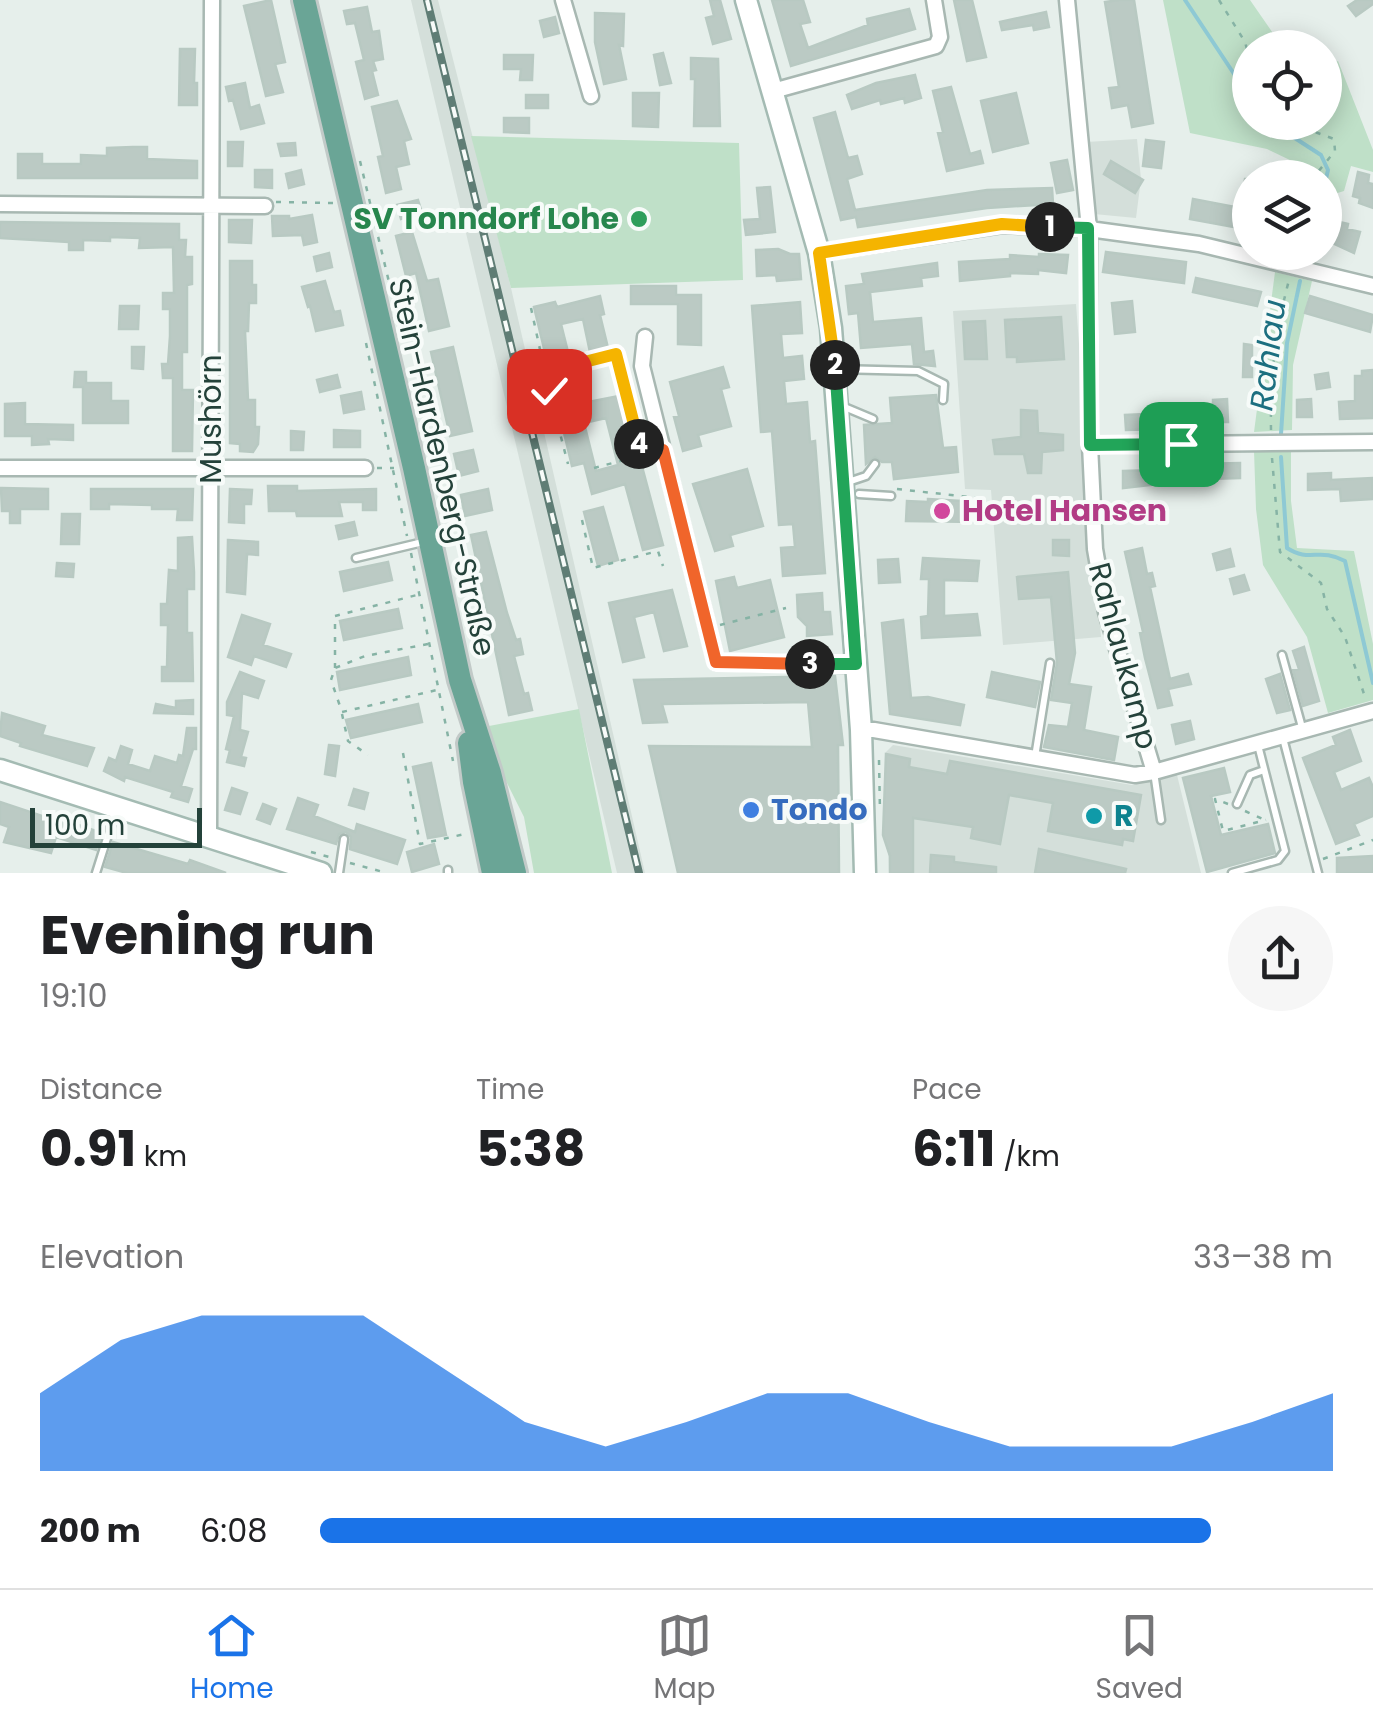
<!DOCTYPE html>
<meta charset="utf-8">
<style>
:root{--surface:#fff;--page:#f6f6f6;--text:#202124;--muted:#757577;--line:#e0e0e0;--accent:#1a73e8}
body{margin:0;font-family:Poppins,sans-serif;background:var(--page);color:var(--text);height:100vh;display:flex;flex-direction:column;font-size:38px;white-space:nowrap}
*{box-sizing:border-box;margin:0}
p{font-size:32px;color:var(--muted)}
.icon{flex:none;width:55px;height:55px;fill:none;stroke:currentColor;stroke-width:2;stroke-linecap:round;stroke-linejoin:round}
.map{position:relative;height:873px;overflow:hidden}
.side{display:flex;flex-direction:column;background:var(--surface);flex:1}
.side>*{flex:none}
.controls{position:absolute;left:1232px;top:30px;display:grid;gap:20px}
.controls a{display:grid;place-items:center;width:110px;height:110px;border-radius:50%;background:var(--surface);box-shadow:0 5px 25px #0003;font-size:50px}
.scale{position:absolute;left:30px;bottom:25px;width:172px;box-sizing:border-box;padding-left:10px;border:5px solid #24423a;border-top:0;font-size:28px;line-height:35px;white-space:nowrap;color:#24423a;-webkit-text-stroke:8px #f7fbf9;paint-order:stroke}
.pin{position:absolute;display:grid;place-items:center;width:85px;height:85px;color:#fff;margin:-42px;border-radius:20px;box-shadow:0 5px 15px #0006}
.km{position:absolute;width:50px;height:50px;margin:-25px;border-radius:50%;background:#222;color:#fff;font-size:28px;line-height:50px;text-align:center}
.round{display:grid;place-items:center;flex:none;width:105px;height:105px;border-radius:52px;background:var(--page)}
.head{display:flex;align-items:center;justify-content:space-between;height:170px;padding:0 40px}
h1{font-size:55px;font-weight:700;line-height:75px}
.figures{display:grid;grid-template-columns:repeat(3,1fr);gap:15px;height:170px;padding:10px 40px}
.figures div{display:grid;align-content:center}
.figures b{font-size:50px;font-weight:700}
.figures small{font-size:28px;font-weight:400}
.figures p{font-size:28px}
.chart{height:280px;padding:20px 40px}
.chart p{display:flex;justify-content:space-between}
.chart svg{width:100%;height:180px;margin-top:10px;fill:var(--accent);opacity:.7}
ul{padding:0 40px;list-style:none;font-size:32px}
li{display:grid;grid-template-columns:160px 120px 1fr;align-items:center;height:75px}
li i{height:25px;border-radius:12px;background:var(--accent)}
.dock{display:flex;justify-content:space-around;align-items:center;height:140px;border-top:2px solid var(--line);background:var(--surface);font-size:28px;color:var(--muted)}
.dock a{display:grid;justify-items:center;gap:5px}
.dock .selected{color:var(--accent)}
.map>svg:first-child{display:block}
.built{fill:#d4dfda}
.green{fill:#bfe0c8}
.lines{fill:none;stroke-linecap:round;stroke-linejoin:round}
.stream{stroke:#8ec9d4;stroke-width:4}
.building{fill:#bbcac4;stroke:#b8c9c2;stroke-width:2.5;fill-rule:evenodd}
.lane-casing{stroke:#a8b8b2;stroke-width:11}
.street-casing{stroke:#a8b8b2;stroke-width:19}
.secondary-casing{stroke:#a4bbb3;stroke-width:25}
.primary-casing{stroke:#c2cac8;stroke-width:28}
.path{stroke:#86b3a5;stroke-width:2.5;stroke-dasharray:5 8;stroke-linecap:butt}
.lane{stroke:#fff;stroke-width:6}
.street{stroke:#fff;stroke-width:14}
.secondary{stroke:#fff;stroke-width:20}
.primary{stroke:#6aa596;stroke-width:22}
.rail-casing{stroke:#5f7d75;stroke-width:8}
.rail{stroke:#f7fbf9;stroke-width:4;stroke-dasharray:11;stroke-linecap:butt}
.split-1-casing{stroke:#fff;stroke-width:20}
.split-2-casing{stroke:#fff;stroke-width:20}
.split-3-casing{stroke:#fff;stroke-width:20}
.split-4-casing{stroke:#fff;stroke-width:20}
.split-5-casing{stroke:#fff;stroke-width:20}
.split-1{stroke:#22a559;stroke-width:12}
.split-2{stroke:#f5b400;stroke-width:12}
.split-3{stroke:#22a559;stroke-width:12}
.split-4{stroke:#f0652b;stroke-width:12}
.split-5{stroke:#f5b400;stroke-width:12}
.leisure-dot{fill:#2e9e5b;stroke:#f7fbf9;stroke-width:4}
.hotel-dot{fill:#d1479c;stroke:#f7fbf9;stroke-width:4}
.shop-dot{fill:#3f7fe0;stroke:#f7fbf9;stroke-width:4}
.culture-dot{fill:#0f9aa8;stroke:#f7fbf9;stroke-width:4}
.labels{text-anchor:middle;stroke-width:8;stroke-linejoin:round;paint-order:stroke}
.leisure-label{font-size:30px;font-weight:bold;fill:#27864d;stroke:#f7fbf9;text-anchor:end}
.street-label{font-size:30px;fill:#24423a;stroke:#f7fbf9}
.hotel-label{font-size:30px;font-weight:bold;fill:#b23c85;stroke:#f7fbf9;text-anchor:start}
.shop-label{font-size:30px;font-weight:bold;fill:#366cbe;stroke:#f7fbf9;text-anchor:start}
.culture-label{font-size:30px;font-weight:bold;fill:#0d838f;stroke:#f7fbf9;text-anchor:start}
.water-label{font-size:32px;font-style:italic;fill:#1c6f80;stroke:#f7fbf9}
</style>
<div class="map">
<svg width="1373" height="873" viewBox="0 0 1373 873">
<rect width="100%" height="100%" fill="#e6efeb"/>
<path class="built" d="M411 0H438L511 288 645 873H617Z
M1137 139 1141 179 1136 218 1094 214 1086 142Z
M1076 304 1101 637 1003 645 991 490 965 489 953 311Z
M893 745 1132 785 1177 775 1201 873H889L886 752Z"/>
<path class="green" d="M1163 0H1250L1277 39V47L1250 48V122H1325V68L1338 61 1373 150V172L1351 166 1344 191 1331 195 1325 219V178L1295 177 1292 161 1267 149 1190 133Z
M471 136 739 143 743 280 511 288Z
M1275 272 1312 281 1293 365 1292 430 1254 432Z
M1254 451 1291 452V501L1297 548 1354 551 1373 644V700L1328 713 1307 637 1263 565 1256 509Z
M579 709 612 873H534L524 817 506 781 489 726Z"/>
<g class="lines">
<path class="stream" d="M1185 0 1250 98
M1270 122 1321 155 1328 170 1325 183
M1281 434 1287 343 1300 281
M1281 457 1287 548C1310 563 1319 547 1345 561L1373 683"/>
</g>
<path class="building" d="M271 0 285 62 275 64 283 92 266 96 244 6Z
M710 0H720L731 39 713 44 706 18 714 16Z
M772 0H803L810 22 800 24 808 48 868 25 867 19 909 9 915 29 791 66Z
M954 0H972L986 57 967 61Z
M1119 0H1134L1153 123 1132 127 1128 105 1112 108 1109 88 1119 87 1105 2Z
M1357 0H1373V4L1356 16 1348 6Z
M367 7 372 32 379 31 383 59 373 61 376 70 372 71 378 95 365 99 356 62 364 60 355 23 347 24 344 11Z
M1046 12 1049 27 1034 30 1033 25 1002 30 1000 22Z
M595 13 624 14 623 46 619 45 626 79 604 84 595 42Z
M555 17 559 33 544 37 540 21Z
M180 49H195L194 83H197V105H179Z
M663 53 671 83 660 85 654 55Z
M504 55H533L532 80H520L521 69H504Z
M691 58 718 59 720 126H694L695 79H691Z
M915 75 921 98 905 103 904 98 881 104 880 100 852 109 847 95 876 83Z
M245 83 250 108 259 105 264 123 241 129 233 100 229 101 226 87Z
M951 87 970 154 980 151 983 163 947 171 938 133 943 132 933 91Z
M633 93H659L658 127 633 126Z
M1016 93 1028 143 993 152 981 101Z
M526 95H548V108H526Z
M397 101 411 139 404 141 409 164 396 167 401 189 386 193 378 157 383 156 372 107Z
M835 112 848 158 857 156 862 174 847 179 855 210 987 190 1052 188 1053 204 987 208 858 227 856 217 841 220 814 118Z
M504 118H529V133L504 132Z
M1146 140 1164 142 1161 168 1143 166Z
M228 142H243L242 166H228Z
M295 143 296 155 281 156 278 144Z
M133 147H147V159L197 161V178H18V154H42V164H81V155L107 156V148Z
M1067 160 1073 190 1057 193 1051 163Z
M1111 161 1143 180 1135 193 1104 174Z
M255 170H272V188L255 187Z
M301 170 304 184 289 188 286 174Z
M1358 172 1369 175 1368 183 1373 184V208L1359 203 1360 198 1353 196Z
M1245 179H1250V230L1190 219 1193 199 1240 208Z
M770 187 775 232 746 235 744 220 760 219 757 188Z
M418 200 422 213 401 219 397 205Z
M312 215 317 242 304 245 302 235 273 236 272 216H289V219Z
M229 220H252L251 243 229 242Z
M1331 220 1348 224 1347 229 1360 232 1354 253 1326 240Z
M0 222 179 224V240H186L185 257H192V284L187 285V352H182V390H193L192 451H173V378H163L162 364H168L170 336V309H163V293H174L173 247 139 248 140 238 110 237V241L83 240V250H69V242L0 238Z
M412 232 427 281 438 279 449 326 429 331 416 273 406 276 396 236Z
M778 249 790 254H799L801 279 777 281 776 275 757 276 756 250Z
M1106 252 1186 262 1184 283 1103 272Z
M329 253 332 267 317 271 314 257Z
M1039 254 1068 255 1066 273 1038 270V274L1010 273V276L960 281 959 262 1010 259V255L1039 257Z
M230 261H252V285H256V303H249L248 331H245L248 400H255V427H259L258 444 253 452 240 451V444L230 443Z
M937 263 938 276 921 278 922 286 870 292 873 322 921 318 924 352 933 351 935 366 914 364 912 344 861 348 858 313 849 314 846 286 864 284 862 274Z
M1196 278 1261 292 1257 306 1193 292Z
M325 281 334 312 340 311 343 325 316 331 310 306 308 307 302 287Z
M631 286H676V295H701V345L678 344V304H631Z
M600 296 604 314 600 315 609 352 591 357 583 319 561 324 570 360 548 365 534 307 555 302 557 307Z
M1310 296 1373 315 1370 332 1305 313Z
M1132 301 1135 332 1115 334 1112 303Z
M800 302 802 333 781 334 783 358 802 356 804 379 784 381 786 404 807 402 810 442 815 441 825 573 783 576 781 548 795 547 793 524 779 525 772 431 761 432 752 306Z
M120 306H139L138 329H119Z
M1061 317 1064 359 1017 362V357H1007L1005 320Z
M985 321 987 359H965L963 322Z
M1244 344 1252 345V377H1243Z
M132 347H144L143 369 132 368Z
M453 347 472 431 450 436 431 352Z
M723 367 729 387 721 389 731 426 698 435 701 446 683 451 674 417 679 416 670 382Z
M1373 370V418L1340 419 1339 402 1355 401V376H1362V371Z
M75 372H86V383H111V401H128V423H83V387H74Z
M1328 373 1330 387 1317 389 1315 375Z
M337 375 340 387 320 392 317 380Z
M361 392 364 409 344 413 341 396Z
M624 395 628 412 624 413 636 460 640 459 663 545 643 550 625 484 592 494 584 463 572 466 558 408ZM606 418 618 465 596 471 584 423Z
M936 395 943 448 956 447 958 472 894 479 892 462H882L875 457 866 464 864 425 892 423 890 398Z
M1227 399 1228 422H1212V428L1126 430 1125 415 1213 411V400Z
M1311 399 1312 417H1297V400Z
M25 403V424L73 425V440L48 439 49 444 32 445V436H5V404Z
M1021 410 1037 411 1038 433 1063 435V450L1042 452 1041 473H1028L1024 454H995L993 440 1021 437Z
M334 430 360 431V447H334Z
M291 431 304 432 303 450H291Z
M473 450 478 471 459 476 454 454Z
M1240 463V478L1209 479V483H1197L1196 464Z
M1156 464H1176L1177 482 1123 488V471L1157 470Z
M747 469 763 526 730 535 733 546 715 551 693 484Z
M1331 473V480L1372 478 1373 499 1341 501 1340 489 1308 490V474Z
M268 486H297V491L376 489V510H363V502H339L342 516H297L296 511H269Z
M1 488 48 489V509H20V523H10V511H2Z
M91 489H193L192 520H177L178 509H152V505L109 504V509H91Z
M230 489 252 490 251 504H244V523L229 522Z
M488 489 492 510 465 516 461 495Z
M928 499 978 502 977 522 906 521 907 501 928 502Z
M1049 504H1065V517H1049Z
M603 507 618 560 598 566 584 512Z
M62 514H80L79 544H61Z
M354 522 357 535 339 539 336 526Z
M486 532 507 613 516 640 520 639 523 654 514 656 524 694 528 693 532 710 509 715 471 535Z
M192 537 194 572V589H187V633H192L193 681H162V667H167L168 625H161V604H167L169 570 178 571V538Z
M228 540 258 542V555L247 554 245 594 227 592Z
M1053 540H1069V556L1053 555Z
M1142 548 1147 574 1152 573 1155 586 1150 587 1170 679 1188 674 1191 684 1168 689 1172 705 1158 708 1145 658 1140 633 1143 632 1125 552Z
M1230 549 1234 566 1217 570 1213 554Z
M923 558 979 561 977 581 944 580V616L977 614 980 635 922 638 921 617 928 616 929 579H921Z
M898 559 900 582 879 583 878 560Z
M388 562 392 580 344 591 340 572Z
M57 563 74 564 73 577 56 576Z
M1068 572 1075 653 1069 684 1091 687 1084 730 1118 737 1114 760 1044 747 1049 725 1068 727 1072 703 1051 700 1057 663 1051 597 1019 599 1017 577Z
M1244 575 1249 590 1234 594 1230 579Z
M734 577 737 588 770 580 784 637 730 651 716 581Z
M672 590 687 646 664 651 654 612 634 617 644 657 623 662 609 603Z
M822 593 823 612H830L832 634 807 636V626L798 617 797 595Z
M398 609 402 628 344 640 340 621Z
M242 615 270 624 263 645 291 654 286 667 254 656 251 665 228 657Z
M903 620 911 698 928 697 964 705 960 725 890 714 882 623Z
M1304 647 1319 701 1303 706 1293 670 1299 669 1293 651Z
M408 657 411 675 340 690 337 672Z
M240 672 264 681 258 698 242 693 240 730 248 732 241 757 246 758 244 766 227 762 230 750 226 749 234 716 227 715V702Z
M992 672 1040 682 1035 707 987 697Z
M1280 674 1290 710 1277 713 1266 679Z
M835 676 843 745H838L839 873H678L649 746 812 747 808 702 662 704 667 722 643 723 634 680Z
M193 700V714L154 713 156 704 176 708V701Z
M418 704 422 722 351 738 346 720Z
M2 713 45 726 42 735 94 748 87 766 20 746 21 743 0 736Z
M1190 721 1194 739 1176 744 1172 725Z
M187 728H196V749H193L181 786 192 789 188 802 171 797 173 792 125 777 124 781 104 771 109 758 116 761 121 746 132 750 128 764 150 771 155 756 177 763 179 755 183 756Z
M1350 730 1361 761 1334 772 1341 790 1369 778 1373 787V816L1354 824 1359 835 1336 844 1303 758 1336 745 1333 737Z
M329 745 339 746 335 776 325 774Z
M886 754 910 759 909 767 947 774 950 761 1141 795 1133 841 1123 839 1122 845 1048 831 1053 803 1009 795 1000 844 971 838 973 827 913 818V873H890V856L883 835Z
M431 763 446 835 428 838 413 767Z
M1224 768 1230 792 1211 796 1221 835 1268 824 1275 853 1207 872 1183 778Z
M232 788 247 793 240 814 225 810Z
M354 789 368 793 364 809 349 805Z
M298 798 318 805 314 816 355 832 357 824 405 840 397 864 350 849 351 837 346 832 339 834 336 844 287 829Z
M0 802 75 827 76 824 102 833 96 850 56 837 51 853 4 842 9 827 0 824Z
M263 804 276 809 270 824 257 819Z
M113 842 188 864 190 860 226 873H127L105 867Z
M434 844 439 864 412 872 407 852Z
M1039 849 1126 869 1125 873H1035Z
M931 855 954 857V862L996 867V873H930Z
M1373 856V873H1337V858Z"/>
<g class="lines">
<defs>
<path id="lane" d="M1260 176 1268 178
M837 369 918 371 944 384 943 400
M842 406 873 419
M848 482 866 476 875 464
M859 494 891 496
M356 558 423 542
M1282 655 1303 731
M1283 738 1318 873
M1035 757 1050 663
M1154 772 1161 820
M1237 804 1250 775 1264 770
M96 873 115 813
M339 873 344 839
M448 873V870
M1232 873 1278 860 1285 851 1258 745"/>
<path id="street" d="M563 0 591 96
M1067 0 1089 229 1090 445 1095 549 1106 612 1154 772
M773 91 936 46 940 37 934 0
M0 204 265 206
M819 253 1002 225 1089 229 1199 244 1373 286
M645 337 642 366 716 662 856 665
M1090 445 1373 442
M0 468H365
M861 730H874L1135 775 1154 772 1373 711
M209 837 212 0"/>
<path id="secondary" d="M746 0 819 253 831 328 861 730 865 873
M0 770 321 873"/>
<path id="primary" d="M304 0 414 468 460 680 490 773 515 873
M469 743 474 782 493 873"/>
</defs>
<use href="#lane" class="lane-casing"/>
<use href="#street" class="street-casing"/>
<use href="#secondary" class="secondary-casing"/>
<use href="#primary" class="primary-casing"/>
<path class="path" d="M1219 0 1245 42 1250 60
M1308 122 1315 132 1334 139 1335 151 1313 178
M360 161 400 328
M276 202 333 203
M531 308 549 391
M366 343 407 536
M545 372 616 354 642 456
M553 388 549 391 568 464
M1271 430C1270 375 1275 333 1289 280
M1272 458 1280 552 1321 583 1327 609 1345 637 1366 700
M377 468H394
M594 468 650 453
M897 489 978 498
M582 520 593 568 658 551 663 566
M411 553 453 761
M720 625 786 608
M428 644 365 656 335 668 331 680 342 712 437 690
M335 668V616L417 595
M342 714 348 741 368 755
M403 753 420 844 465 834
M879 760 880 812
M1228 804 1215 799 1223 831 1266 820
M1245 811 1265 820
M311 852 333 858
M1323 859 1373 840
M350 863 387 873"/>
<use href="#lane" class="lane"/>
<use href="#street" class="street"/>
<use href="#secondary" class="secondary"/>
<use href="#primary" class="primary"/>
<defs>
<path id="rail" d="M427 0 639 873"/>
</defs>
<use href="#rail" class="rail-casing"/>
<use href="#rail" class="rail"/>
</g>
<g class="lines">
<defs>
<path id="split-1" d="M1050 227 1088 228 1090 445 1181 444"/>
<path id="split-2" d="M835 365 819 253 1002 224 1050 227"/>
<path id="split-3" d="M810 664H856L835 365"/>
<path id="split-4" d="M639 444 642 456 663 450 716 662 810 664"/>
<path id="split-5" d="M549 391 545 372 616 354 639 444"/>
</defs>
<use href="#split-1" class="split-1-casing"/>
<use href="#split-2" class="split-2-casing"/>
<use href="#split-3" class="split-3-casing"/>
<use href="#split-4" class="split-4-casing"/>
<use href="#split-5" class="split-5-casing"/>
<use href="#split-1" class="split-1"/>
<use href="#split-2" class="split-2"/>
<use href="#split-3" class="split-3"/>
<use href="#split-4" class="split-4"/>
<use href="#split-5" class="split-5"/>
</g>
<circle class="leisure-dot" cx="639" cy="219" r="10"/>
<circle class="hotel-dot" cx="942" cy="511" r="10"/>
<circle class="shop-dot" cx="751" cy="810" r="10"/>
<circle class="culture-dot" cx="1094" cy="816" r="10"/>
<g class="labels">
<g class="leisure-label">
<text x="619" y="229">SV Tonndorf Lohe</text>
</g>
<g class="street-label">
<text transform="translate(211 419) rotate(-90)" y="10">Mushörn</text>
<text transform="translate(442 467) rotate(77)" y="10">Stein-Hardenberg-Straße</text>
<text transform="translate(1123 656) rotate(75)" y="10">Rahlaukamp</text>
</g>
<g class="hotel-label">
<text x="962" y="521">Hotel Hansen</text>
</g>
<g class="shop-label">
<text x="771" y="820">Tondo</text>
</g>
<g class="culture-label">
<text x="1114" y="826">R</text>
</g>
<g class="water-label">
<text transform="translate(1268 355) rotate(-83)" y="11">Rahlau</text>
</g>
</g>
</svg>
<div class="controls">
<a><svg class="icon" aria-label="locate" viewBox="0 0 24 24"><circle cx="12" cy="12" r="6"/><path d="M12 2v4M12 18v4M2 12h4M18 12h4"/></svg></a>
<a><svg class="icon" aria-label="layers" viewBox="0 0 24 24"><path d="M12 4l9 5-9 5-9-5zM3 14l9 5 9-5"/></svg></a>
</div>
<div class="scale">100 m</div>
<div class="pin" style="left:1181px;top:444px;background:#1e9e55"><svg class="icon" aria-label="arrive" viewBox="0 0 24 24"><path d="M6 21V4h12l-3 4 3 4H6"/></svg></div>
<div class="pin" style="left:549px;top:391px;background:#d93025"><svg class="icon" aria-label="check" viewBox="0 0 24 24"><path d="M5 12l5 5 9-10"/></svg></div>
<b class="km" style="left:1050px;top:227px">1</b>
<b class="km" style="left:835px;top:365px">2</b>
<b class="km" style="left:810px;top:664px">3</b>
<b class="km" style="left:639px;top:444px">4</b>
</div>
<section class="side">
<div class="head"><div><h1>Evening run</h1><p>19:10</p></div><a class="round"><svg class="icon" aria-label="share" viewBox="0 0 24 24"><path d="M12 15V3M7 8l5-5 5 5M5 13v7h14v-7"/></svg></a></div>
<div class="figures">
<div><p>Distance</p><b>0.91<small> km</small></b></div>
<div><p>Time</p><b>5:38</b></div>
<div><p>Pace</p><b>6:11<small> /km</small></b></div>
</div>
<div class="chart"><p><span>Elevation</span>33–38 m</p>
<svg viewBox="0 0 160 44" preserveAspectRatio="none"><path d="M0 44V25L10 12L20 6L30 6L40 6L50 19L60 32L70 38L80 32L90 25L100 25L110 32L120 38L130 38L140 38L150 32L160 25V44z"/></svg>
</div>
<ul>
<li><b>200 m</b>6:08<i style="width:88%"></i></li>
</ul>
</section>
<nav class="dock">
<a class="selected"><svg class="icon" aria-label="home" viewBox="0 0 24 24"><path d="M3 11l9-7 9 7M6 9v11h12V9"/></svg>Home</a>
<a><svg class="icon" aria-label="map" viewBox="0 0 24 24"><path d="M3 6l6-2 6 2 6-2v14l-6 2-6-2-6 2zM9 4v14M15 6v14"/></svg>Map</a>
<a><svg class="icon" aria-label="saved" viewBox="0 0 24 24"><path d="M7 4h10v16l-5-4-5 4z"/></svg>Saved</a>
</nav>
